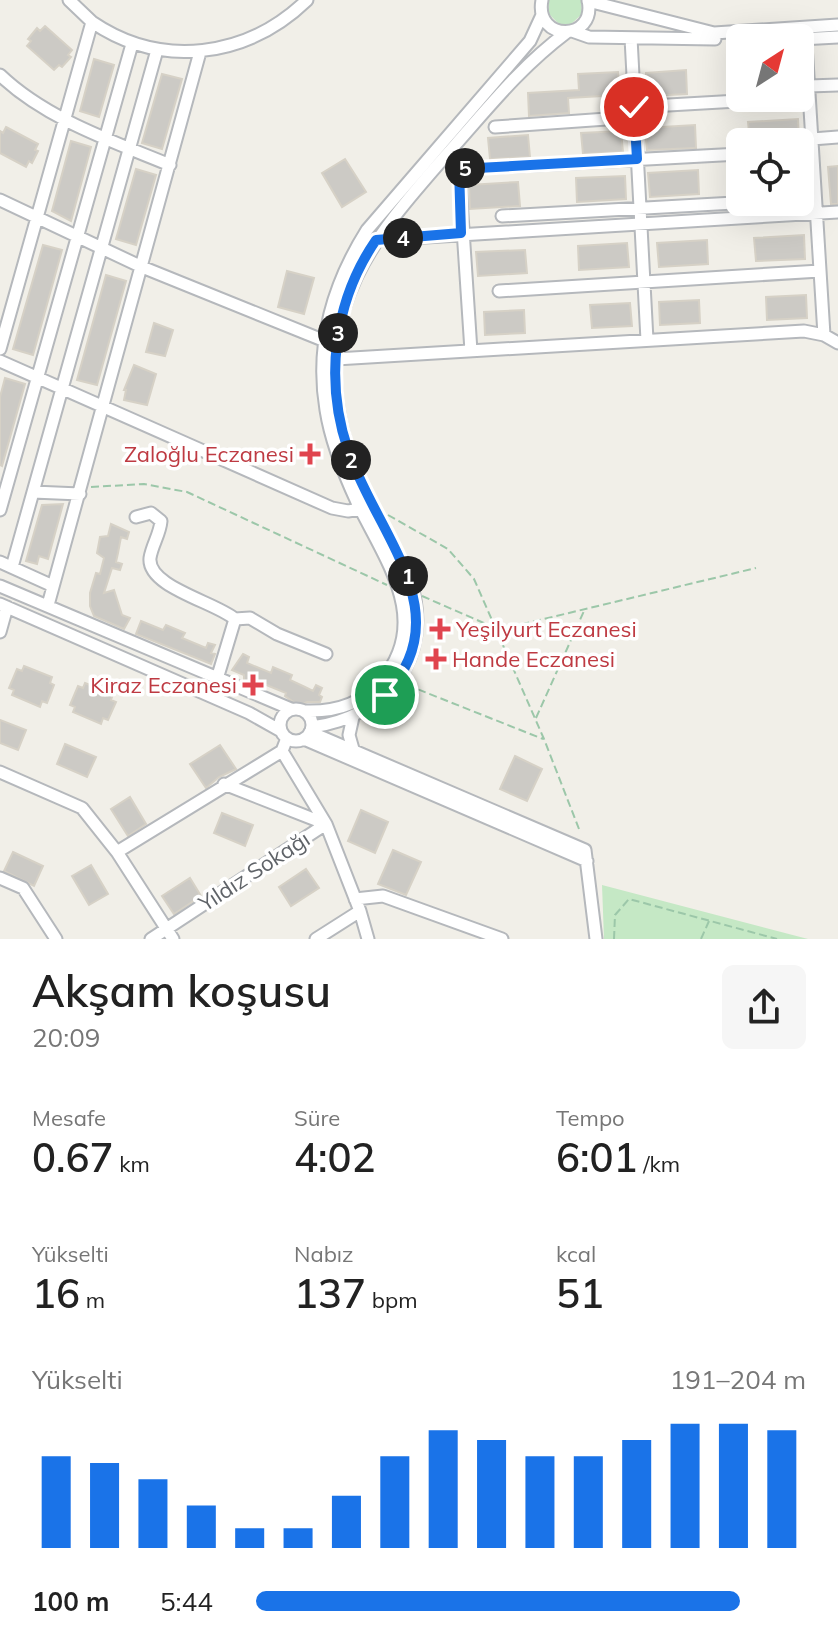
<!DOCTYPE html>
<html lang="tr">
<meta charset="utf-8">
<style>
:root{--surface:#fff;--page:#f6f6f6;--text:#222;--muted:#767676;--accent:#1a73e8}
body{margin:0;font-family:Mulish,sans-serif;background:var(--page);color:var(--text);height:100vh;display:flex;flex-direction:column;font-size:30px;white-space:nowrap}
*{box-sizing:border-box;margin:0}
p{font-size:26px;color:var(--muted)}
.icon{flex:none;width:44px;height:44px;fill:none;stroke:currentColor;stroke-width:2;stroke-linecap:round;stroke-linejoin:round}
.map{position:relative;height:939px;overflow:hidden}
.panel{display:flex;flex-direction:column;background:var(--surface);flex:1}
.panel>*{flex:none}
.needle{width:52px;rotate:36deg}
.fabs{position:absolute;left:726px;top:24px;display:grid;gap:16px}
.fabs a{display:grid;place-items:center;width:88px;height:88px;border-radius:12px;background:var(--surface);box-shadow:0 8px 32px #0002;font-size:40px}
.pin{position:absolute;display:grid;place-items:center;width:68px;height:68px;color:#fff;margin:-34px;border:4px solid #fff;border-radius:50%;box-shadow:0 2px 8px #0007}
.km{position:absolute;width:40px;height:40px;margin:-20px;border-radius:50%;background:#222;color:#fff;font-size:22px;line-height:40px;text-align:center}
.round{display:grid;place-items:center;flex:none;width:84px;height:84px;border-radius:12px;background:var(--page)}
.summary{display:flex;align-items:center;justify-content:space-between;height:136px;padding:0 32px}
h1{font-size:44px;font-weight:600;line-height:60px}
.figures{display:grid;grid-template-columns:repeat(3,1fr);gap:12px;height:136px;padding:8px 32px}
.figures div{display:grid;align-content:center}
.figures b{font-size:40px;font-weight:600}
.figures small{font-size:22px;font-weight:400}
.figures p{font-size:22px}
.chart{height:224px;padding:16px 32px}
.chart p{display:flex;justify-content:space-between}
.chart svg{width:100%;height:144px;margin-top:8px;stroke:var(--accent);stroke-width:6}
ul{padding:0 32px;list-style:none;font-size:26px}
li{display:grid;grid-template-columns:128px 96px 1fr;align-items:center;height:60px}
li i{height:20px;border-radius:10px;background:var(--accent)}
.map>svg:first-child{display:block}
.green{fill:#c5e8c5}
.building{fill:#cccac5;stroke:#d6d1c6;stroke-width:2}
.lines{fill:none;stroke-linecap:round;stroke-linejoin:round}
.minor-casing{stroke:#b5b8bc;stroke-width:15}
.path{stroke:#9cc7a9;stroke-width:2;stroke-dasharray:8 4;stroke-linecap:butt}
.minor{stroke:#fff;stroke-width:11}
.route-casing{stroke:#fff;stroke-width:16}
.route{stroke:#1a73e8;stroke-width:10}
.health-dot{fill:#e0444e;stroke:#fff;stroke-width:3}
.labels{text-anchor:middle;stroke-width:7;stroke-linejoin:round;paint-order:stroke}
.health-label{font-size:22px;fill:#be3a42;stroke:#fff;text-anchor:end}
.street-label{font-size:22px;fill:#5f6368;stroke:#fff}
</style>
<div class="map">
<svg width="838" height="939" viewBox="0 0 838 939">
<rect width="100%" height="100%" fill="#f1efe8"/>
<path class="green" d="M549 0H581L582 14 570 25 559 24 548 13Z
M602 885 808 939H604Z"/>
<path class="building" d="M45 26 72 50 68 55 71 57 62 67 59 65 54 70 27 46 31 41 28 39 37 28 40 31Z
M94 59 114 65 99 117 80 111Z
M686 70 687 94 647 96 646 73Z
M618 72 620 95 568 98 569 113 529 116 528 93 579 90 578 74Z
M162 74 182 79 162 149 142 143Z
M798 119 799 142H750L748 122Z
M695 125 696 148 647 150 645 128Z
M6 127 38 144 35 150 38 151 32 163 29 161 26 167 0 153V131L3 133Z
M621 131 623 152 583 154 581 133Z
M528 135 530 157 490 159 488 138Z
M71 141 91 147 71 221 52 211Z
M345 159 366 192 342 207 322 173Z
M838 166V204H831L828 167Z
M136 169 156 175 136 245 116 239Z
M698 170 699 194 650 197 648 173Z
M625 176 626 199 577 202 576 178Z
M518 182 520 206 470 209 469 185Z
M804 235 805 259 756 261 754 238Z
M707 240 708 264 659 267 657 243Z
M627 243 629 267 579 270 578 246Z
M43 245 62 250 33 355 13 349Z
M525 250 527 273 478 276 476 252Z
M287 271 314 278 304 314 278 307Z
M106 275 126 281 97 385 77 380Z
M806 295 807 318 767 320 766 297Z
M699 300 700 323 660 325 659 302Z
M630 303 632 326 592 328 590 305Z
M524 310 525 333 485 335 484 312Z
M154 323 173 330 165 356 146 352Z
M134 365 156 374 147 405 124 400 126 390H124Z
M5 378 25 384 2 466 0 465V397Z
M63 504 48 559 39 556 37 564 26 561 42 505Z
M111 524 129 532 127 539 121 537 118 553 116 562 122 564 120 570 112 568 104 593 114 590 122 615 130 618 124 629 94 616 90 606V593L96 573 100 574 104 558 97 553 100 537 108 536Z
M141 621 163 630 166 625 185 633 182 638 206 648 208 643 215 645 211 653 215 654 211 664 136 634Z
M243 654 249 657 247 663 271 673 273 667 292 675 290 680 305 687 313 691 316 685 322 688 319 695 322 697 320 702H307L299 706 285 696 286 693 264 684 260 687 244 680V675L232 670Z
M24 666 52 677 50 683 54 685 47 703 42 701 40 707 12 695 14 690 9 688 17 669 22 671Z
M85 683 113 694 111 700 116 702 108 720 103 718 101 724 73 712 75 707 70 705 78 686 83 688Z
M0 720 26 730 18 750 0 743Z
M65 744 96 757 87 777 57 764Z
M220 745 236 769 219 777 206 788 190 764Z
M515 756 542 769 527 801 500 789Z
M130 797 146 824 128 836 111 809Z
M361 810 388 822 375 853 348 841Z
M222 813 253 825 245 846 214 833Z
M393 850 421 862 406 895 378 884Z
M13 852 43 866 34 886 4 871Z
M91 865 108 894 89 905 72 876Z
M306 869 319 888 291 906 279 887Z
M190 878 201 896 174 914 162 896Z"/>
<g class="lines">
<defs>
<path id="minor" d="M542 0C534 42 597 42 588 0
M588 1 714 33 838 25
M92 22C161 69 247 58 307 0
M805 28 824 335
M572 31 589 37 715 39
M631 38 647 340
M801 39 838 37
M0 75C46 119 112 141 170 165
M809 86 838 85
M634 107 790 98
M495 127 635 117
M812 139 838 137
M0 200 142 267 325 341
M502 216 752 202
M376 240 838 212
M499 291 820 271
M0 349 92 22 69 0
M471 351 459 169 740 154
M336 359 804 331 824 335 838 343
M0 361 332 508 348 511 361 509
M33 492 80 494
M0 510 132 44
M136 517 151 513 161 521C160 534 152 545 150 558 147 587 215 602 235 619L217 679
M0 562 53 586
M12 567 157 50
M0 586 291 709
M0 604 249 713 281 731
M48 605 200 52
M235 619 250 618 277 634 326 654
M0 632 7 607
M280 725a16 16 0 1 1 32 0a16 16 0 1 1-32 0Z
M305 711C334 712 362 704 381 681 433 621 385 560 357 502 343 472 331 442 326 410 315 345 333 284 367 230L530 41 542 15
M353 717 349 735 353 749
M312 727C386 717 434 659 411 583 389 531 354 483 342 428 313 300 379 232 456 144 493 102 522 66 567 32
M310 732 585 850 596 939
M304 739 587 861
M0 772 82 808 117 852 173 939
M224 784 326 824 360 911 368 939
M117 852 282 751 287 738
M0 878 23 888 56 939
M355 899 383 896 502 939
M151 939 326 824 282 751
M316 939 360 911"/>
</defs>
<use href="#minor" class="minor-casing"/>
<path class="path" d="M91 487 144 484 187 492 387 585
M388 515 448 549 474 579 544 739 579 829
M422 596 493 627
M498 630 756 568
M407 685 543 739
M536 718 584 611
M614 939 615 915 629 899 777 939
M701 939 709 921"/>
<use href="#minor" class="minor"/>
</g>
<g class="lines">
<defs>
<path id="route" d="M385 695C462 613 375 532 348 450 324 379 334 301 376 240L461 233 459 169 637 159 634 107"/>
</defs>
<use href="#route" class="route-casing"/>
<use href="#route" class="route"/>
</g>
<g class="health-dot">
<path d="M306 442h8v8h8v8h-8v8h-8v-8h-8v-8h8z"/>
<path d="M436 617h8v8h8v8h-8v8h-8v-8h-8v-8h8z"/>
<path d="M432 647h8v8h8v8h-8v8h-8v-8h-8v-8h8z"/>
<path d="M249 673h8v8h8v8h-8v8h-8v-8h-8v-8h8z"/>
</g>
<g class="labels">
<g class="health-label">
<text x="294" y="462">Zaloğlu Eczanesi</text>
<text x="456" y="637" text-anchor="start">Yeşilyurt Eczanesi</text>
<text x="452" y="667" text-anchor="start">Hande Eczanesi</text>
<text x="237" y="693">Kiraz Eczanesi</text>
</g>
<g class="street-label">
<text transform="translate(254 871) rotate(-33)" y="8">Yıldız Sokağı</text>
</g>
</g>
</svg>
<div class="fabs">
<a><svg class="needle" viewBox="-14 -14 28 28"><path d="M0-13l5 13h-10z" fill="#e53935"/><path d="M0 13l5-13h-10z" fill="#767676"/></svg></a>
<a><svg class="icon" aria-label="locate" viewBox="0 0 24 24"><circle cx="12" cy="12" r="6"/><path d="M12 2v4M12 18v4M2 12h4M18 12h4"/></svg></a>
</div>
<div class="pin" style="left:385px;top:695px;background:#1e9e55"><svg class="icon" aria-label="arrive" viewBox="0 0 24 24"><path d="M6 21V4h12l-3 4 3 4H6"/></svg></div>
<div class="pin" style="left:634px;top:107px;background:#d93025"><svg class="icon" aria-label="check" viewBox="0 0 24 24"><path d="M5 12l5 5 9-10"/></svg></div>
<b class="km" style="left:408px;top:576px">1</b>
<b class="km" style="left:351px;top:460px">2</b>
<b class="km" style="left:338px;top:333px">3</b>
<b class="km" style="left:403px;top:238px">4</b>
<b class="km" style="left:465px;top:168px">5</b>
</div>
<section class="panel">
<div class="summary"><div><h1>Akşam koşusu</h1><p>20:09</p></div><a class="round"><svg class="icon" aria-label="share" viewBox="0 0 24 24"><path d="M12 15V3M7 8l5-5 5 5M5 13v7h14v-7"/></svg></a></div>
<div class="figures">
<div><p>Mesafe</p><b>0.67<small> km</small></b></div>
<div><p>Süre</p><b>4:02</b></div>
<div><p>Tempo</p><b>6:01<small> /km</small></b></div>
</div>
<div class="figures">
<div><p>Yükselti</p><b>16<small> m</small></b></div>
<div><p>Nabız</p><b>137<small> bpm</small></b></div>
<div><p>kcal</p><b>51</b></div>
</div>
<div class="chart"><p><span>Yükselti</span>191–204 m</p>
<svg viewBox="0 0 160 44" preserveAspectRatio="none"><path d="M5 44V16M15 44V18M25 44V23M35 44V31M45 44V38M55 44V38M65 44V28M75 44V16M85 44V8M95 44V11M105 44V16M115 44V16M125 44V11M135 44V6M145 44V6M155 44V8"/></svg>
</div>
<ul>
<li><b>100 m</b>5:44<i style="width:88%"></i></li>
</ul>
</section>
